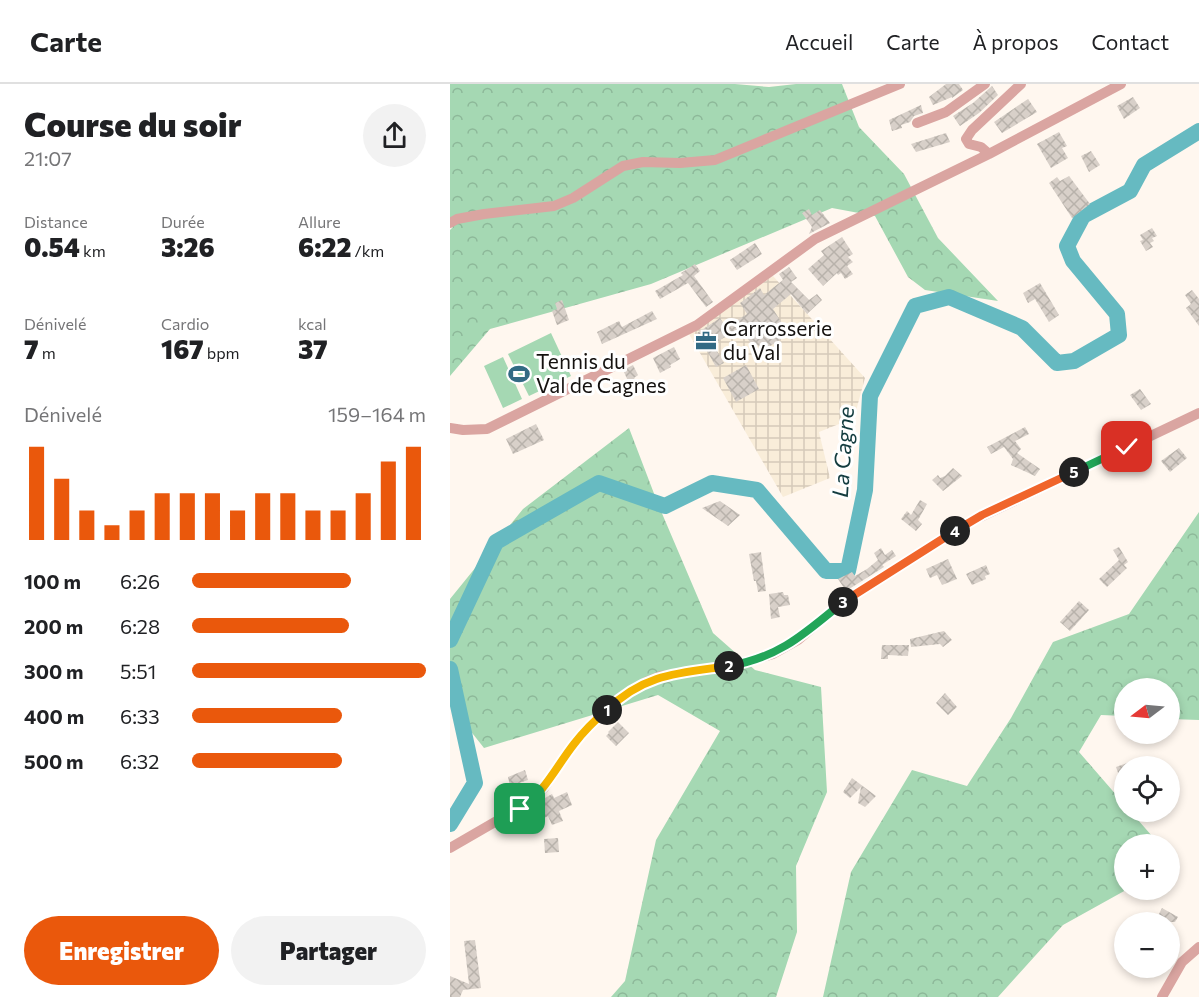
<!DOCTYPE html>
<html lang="fr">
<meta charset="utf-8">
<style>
:root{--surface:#fff;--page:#f2f2f2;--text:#202124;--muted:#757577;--line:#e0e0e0;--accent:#ea580c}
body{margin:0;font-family:Commissioner,sans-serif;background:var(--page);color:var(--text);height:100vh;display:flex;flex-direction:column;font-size:22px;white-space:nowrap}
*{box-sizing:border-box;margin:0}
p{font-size:20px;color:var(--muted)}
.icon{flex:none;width:33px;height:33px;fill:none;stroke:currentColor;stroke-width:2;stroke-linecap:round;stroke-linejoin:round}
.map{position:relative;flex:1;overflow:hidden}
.sheet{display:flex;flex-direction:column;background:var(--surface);width:450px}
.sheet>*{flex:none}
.needle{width:39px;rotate:254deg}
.fabs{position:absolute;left:664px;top:594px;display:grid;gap:12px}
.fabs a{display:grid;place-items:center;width:66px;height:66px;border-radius:50%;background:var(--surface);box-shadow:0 3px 9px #0003;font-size:30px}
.pin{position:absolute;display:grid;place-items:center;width:51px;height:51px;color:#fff;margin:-26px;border-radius:12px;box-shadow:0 3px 9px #0006}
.km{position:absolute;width:30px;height:30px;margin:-15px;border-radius:50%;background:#222;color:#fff;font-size:16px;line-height:30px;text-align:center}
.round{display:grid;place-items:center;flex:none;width:63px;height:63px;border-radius:32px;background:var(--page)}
.headline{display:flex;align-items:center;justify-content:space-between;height:102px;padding:0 24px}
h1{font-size:33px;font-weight:800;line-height:45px}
.stats{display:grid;grid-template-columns:repeat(3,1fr);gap:9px;height:102px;padding:6px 24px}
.stats div{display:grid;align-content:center}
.stats b{font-size:26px;font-weight:800}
.stats small{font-size:16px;font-weight:400}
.stats p{font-size:16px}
.chart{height:168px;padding:12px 24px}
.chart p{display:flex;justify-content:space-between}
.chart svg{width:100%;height:108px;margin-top:6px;stroke:var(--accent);stroke-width:6}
.primary-button{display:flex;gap:12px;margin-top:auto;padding:12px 24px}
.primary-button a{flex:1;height:69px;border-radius:36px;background:var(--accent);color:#fff;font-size:24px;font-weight:800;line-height:69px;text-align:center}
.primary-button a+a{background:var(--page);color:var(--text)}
ul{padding:0 24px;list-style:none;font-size:20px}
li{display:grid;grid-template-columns:96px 72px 1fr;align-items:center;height:45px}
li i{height:15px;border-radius:8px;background:var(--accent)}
header{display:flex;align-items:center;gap:36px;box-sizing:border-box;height:84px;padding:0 30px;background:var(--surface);border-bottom:2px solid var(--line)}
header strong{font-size:28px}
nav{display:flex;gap:33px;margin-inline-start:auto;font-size:21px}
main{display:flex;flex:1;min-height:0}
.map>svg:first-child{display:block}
.industrial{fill:url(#industrial-grid)}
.forest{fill:url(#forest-crowns)}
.garden{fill:#a5d8b3}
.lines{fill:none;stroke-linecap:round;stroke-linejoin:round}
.river{stroke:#66bac1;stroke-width:16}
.building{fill:url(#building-cross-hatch)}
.minor{stroke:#daa5a1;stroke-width:10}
.split-1-casing{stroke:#fff;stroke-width:12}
.split-2-casing{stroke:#fff;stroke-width:12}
.split-3-casing{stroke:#fff;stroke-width:12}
.split-4-casing{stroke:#fff;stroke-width:12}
.split-5-casing{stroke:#fff;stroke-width:12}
.split-6-casing{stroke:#fff;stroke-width:12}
.split-1{stroke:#f5b400;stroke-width:8}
.split-2{stroke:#f5b400;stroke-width:8}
.split-3{stroke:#22a559;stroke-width:8}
.split-4{stroke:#f0652b;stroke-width:8}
.split-5{stroke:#f0652b;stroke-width:8}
.split-6{stroke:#22a559;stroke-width:8}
.labels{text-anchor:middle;stroke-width:6;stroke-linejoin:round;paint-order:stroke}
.poi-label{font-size:21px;fill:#14110f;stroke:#fff;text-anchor:start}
.water-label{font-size:22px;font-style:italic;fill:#133c3f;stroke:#fff}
</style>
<header>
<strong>Carte</strong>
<nav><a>Accueil</a><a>Carte</a><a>À propos</a><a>Contact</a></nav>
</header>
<main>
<section class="sheet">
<div class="headline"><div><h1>Course du soir</h1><p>21:07</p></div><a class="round"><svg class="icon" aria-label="share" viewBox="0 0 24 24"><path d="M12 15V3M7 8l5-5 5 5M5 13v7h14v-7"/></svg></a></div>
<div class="stats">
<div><p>Distance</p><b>0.54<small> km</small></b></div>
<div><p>Durée</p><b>3:26</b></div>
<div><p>Allure</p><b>6:22<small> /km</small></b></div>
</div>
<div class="stats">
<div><p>Dénivelé</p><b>7<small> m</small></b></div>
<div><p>Cardio</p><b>167<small> bpm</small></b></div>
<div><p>kcal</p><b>37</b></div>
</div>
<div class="chart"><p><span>Dénivelé</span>159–164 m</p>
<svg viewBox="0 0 160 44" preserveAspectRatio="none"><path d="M5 44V6M15 44V19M25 44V32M35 44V38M45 44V32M55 44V25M65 44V25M75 44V25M85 44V32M95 44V25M105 44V25M115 44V32M125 44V32M135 44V25M145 44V12M155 44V6"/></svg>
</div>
<ul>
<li><b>100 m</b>6:26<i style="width:68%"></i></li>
<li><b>200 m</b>6:28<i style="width:67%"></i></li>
<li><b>300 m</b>5:51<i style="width:100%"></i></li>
<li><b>400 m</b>6:33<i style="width:64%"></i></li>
<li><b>500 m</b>6:32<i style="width:64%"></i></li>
</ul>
<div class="primary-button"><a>Enregistrer</a><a>Partager</a></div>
</section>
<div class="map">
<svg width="749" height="913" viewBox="0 0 749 913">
<defs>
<pattern id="industrial-grid" width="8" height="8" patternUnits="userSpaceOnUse" patternTransform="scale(1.5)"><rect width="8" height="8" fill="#f9edd9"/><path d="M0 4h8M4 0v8" fill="none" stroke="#d5cab9"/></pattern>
<pattern id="forest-crowns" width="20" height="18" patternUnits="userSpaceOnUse" patternTransform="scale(1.5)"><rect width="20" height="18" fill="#a5d8b3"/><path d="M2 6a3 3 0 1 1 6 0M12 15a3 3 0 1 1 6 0" fill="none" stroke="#8db899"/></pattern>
<pattern id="building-cross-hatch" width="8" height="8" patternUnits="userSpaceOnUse" patternTransform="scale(1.5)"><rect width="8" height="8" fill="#d8d0c9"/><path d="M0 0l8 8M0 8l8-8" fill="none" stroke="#b8b2ab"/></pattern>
</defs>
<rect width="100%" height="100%" fill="#fff7ef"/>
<path class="industrial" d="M323 192 415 294 404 334 369 348 380 394 333 413 239 250Z"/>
<path class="forest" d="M0 0H285L319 3 346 0H392L409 43 454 90 488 154 548 217 475 206 458 193 425 132 382 124 201 200 40 245 0 292V146L3 143 0 133Z
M179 344 208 420 263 549 305 586 371 603 377 708 346 782 347 848 326 913H161L175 897 206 756 270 647 208 611 34 664 0 621V515L73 425Z
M749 428V636L720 635V604H675V632L651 631 629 668 675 721V728H681L709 760H675L676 806 613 841 548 913H373L401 788 462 686 517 702 561 634 603 558 679 530Z"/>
<path class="garden" d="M101 249 121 292 79 312 58 270Z
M53 273 72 315 53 324 34 282Z"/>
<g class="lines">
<path class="river" d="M0 556 46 458 149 399 215 422 262 399 307 406 376 487H398L415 406 420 312 465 222 499 213 572 244 607 279 624 277 669 251 667 230 623 177 617 162 633 132 680 107 694 81 749 47
M0 585 25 699 0 740"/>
</g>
<path class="building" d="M496 0H509L513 6 502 14V13L483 21 479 13Z
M542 2 548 11 529 29 510 42 503 32 523 19Z
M683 13 690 24 674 35 667 22Z
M578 15 587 28 552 49 544 38Z
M471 21 473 29 464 32 460 38 451 41 452 44 442 47 439 36Z
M609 48 617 62 612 64 618 74 601 84 587 60Z
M496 49 500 58 466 68 461 60Z
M641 67 650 81 639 88 631 72Z
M619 92 640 120 622 134 599 99 607 93 610 97Z
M359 125 362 131 370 126 380 139 359 150 362 143 352 129Z
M702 144 707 152 702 154 704 157 700 159 703 163 696 167 690 157 693 156 690 151Z
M392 153 403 170 398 173 403 178 397 182 403 190 395 195 391 189 388 191 387 189 373 202 358 185 374 171 371 167Z
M305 159 312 170 287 186 280 176Z
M245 180 250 187 244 192 263 218 256 223 238 199 210 215 205 207 233 191 231 189Z
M339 183 347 194 341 198 359 216 367 210 372 216 357 230 341 210 323 225 339 250 311 268 308 261 303 263 291 244 263 260 274 279 266 283 247 249 270 234 276 243 297 230 290 219 310 204 314 211 333 196 329 190Z
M590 199 609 231 599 238 585 215 578 219 573 209Z
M742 206 749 215V242L736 224 741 220 735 211Z
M112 216 119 236 107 241 102 227 107 225 105 219Z
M202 227 207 235 152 260 147 248 169 237 172 243Z
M224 263 230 275 220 281 221 283 210 289 203 274Z
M183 281 188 291 184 294 190 306 184 310 173 286Z
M296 281 309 305 286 318 273 294Z
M690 305 701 320 691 326 680 311Z
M86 340 94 356 63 370 56 355Z
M575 343 579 350 565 357 571 365 567 369 590 385 585 392 561 381 563 375 554 363 541 370 537 363Z
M729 364 737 374 720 388 711 377Z
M503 384 512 392 493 407 482 396 488 391 490 394 495 392Z
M470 416 477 420 468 436 472 440 466 447 451 435 457 427 461 431Z
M270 417 290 431 278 442 252 424Z
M669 463 678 478 674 481 677 484 657 503 649 495 669 476 663 466Z
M431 464 435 471 442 466 446 472 432 481 434 483 396 507 388 495 402 488 405 492 417 485 428 476 424 469Z
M311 468 316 507 308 508 306 497H304L299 470Z
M498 475 507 495 492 501 487 491 480 494 476 485Z
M536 481 540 490 535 492 536 495 522 501 516 490Z
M333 508 334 511H338L340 521 328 523 330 533 321 535 319 510Z
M629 517 639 526 620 547 610 538Z
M494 547 502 556 493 563 490 560 461 563 460 555Z
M432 561H459L458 572 438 571V575H431Z
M495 609 507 623 498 631 486 619Z
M168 638 179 649 166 662 156 652 159 649 158 648Z
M691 674 694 682H675L674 706 666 683Z
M75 686 78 696 60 702 58 693Z
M402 694 426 712 415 723 408 719 411 703 400 714 393 708Z
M117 708 122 721 109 727 113 737 102 741 98 732 82 740 77 728 95 714 102 710 104 714Z
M108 754 109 768 95 769 94 755Z
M712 824 728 833 725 838H700L704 831 708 832Z
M25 856 31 904 13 906 10 913H0V892L19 900 14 857Z"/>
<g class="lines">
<path class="minor" d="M467 39 496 28 535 0
M539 70 531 63 519 60 516 55 522 46 571 0
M0 139 7 135 34 130 104 122 123 114 173 82 193 78 230 79 265 76 450 0
M0 344 13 346 37 345 247 241 365 155 539 70 671 0
M0 764 81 717 94 704 123 661 142 639 165 617 196 598 211 592 282 582 323 570 348 556 395 516 522 437 749 329
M712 913 732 878 749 863"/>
</g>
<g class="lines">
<defs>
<path id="split-1" d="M70 725C95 708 106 683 124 660 134 647 145 636 157 626"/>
<path id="split-2" d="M157 626C195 589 230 589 279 582"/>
<path id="split-3" d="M279 582C330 573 354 550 393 518"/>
<path id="split-4" d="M393 518 505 447"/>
<path id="split-5" d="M505 447 532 431 624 388"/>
<path id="split-6" d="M624 388 677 363"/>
</defs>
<use href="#split-1" class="split-1-casing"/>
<use href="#split-2" class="split-2-casing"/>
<use href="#split-3" class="split-3-casing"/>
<use href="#split-4" class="split-4-casing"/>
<use href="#split-5" class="split-5-casing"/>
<use href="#split-6" class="split-6-casing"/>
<use href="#split-1" class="split-1"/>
<use href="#split-2" class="split-2"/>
<use href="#split-3" class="split-3"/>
<use href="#split-4" class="split-4"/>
<use href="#split-5" class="split-5"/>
<use href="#split-6" class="split-6"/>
</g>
<defs>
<symbol id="office-bare" viewBox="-9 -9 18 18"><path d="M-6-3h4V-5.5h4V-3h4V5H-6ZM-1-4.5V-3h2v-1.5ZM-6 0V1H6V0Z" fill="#326a84" stroke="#fff" stroke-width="2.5" paint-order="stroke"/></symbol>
<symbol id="stadium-bare" viewBox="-9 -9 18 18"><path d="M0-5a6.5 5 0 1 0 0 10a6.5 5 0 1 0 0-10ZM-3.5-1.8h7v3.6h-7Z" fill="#326a84" stroke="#fff" stroke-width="2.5" paint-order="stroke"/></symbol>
</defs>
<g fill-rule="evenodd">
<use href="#office-bare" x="241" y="242" width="30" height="30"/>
<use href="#stadium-bare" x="54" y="275" width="30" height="30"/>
</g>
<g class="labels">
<g class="poi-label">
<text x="273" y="252">Carrosserie<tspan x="273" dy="24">du Val</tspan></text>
<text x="86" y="285">Tennis du<tspan x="86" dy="24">Val de Cagnes</tspan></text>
</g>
<g class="water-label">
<text transform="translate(393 368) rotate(-86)" y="8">La Cagne</text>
</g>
</g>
</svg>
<div class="fabs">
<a><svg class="needle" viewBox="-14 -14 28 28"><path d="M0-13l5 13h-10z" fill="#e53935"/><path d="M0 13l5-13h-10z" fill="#757577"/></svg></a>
<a><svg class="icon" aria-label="locate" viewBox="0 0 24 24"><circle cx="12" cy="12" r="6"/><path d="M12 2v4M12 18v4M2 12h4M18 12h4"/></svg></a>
<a>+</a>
<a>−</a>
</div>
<div class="pin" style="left:70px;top:725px;background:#1e9e55"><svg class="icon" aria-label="arrive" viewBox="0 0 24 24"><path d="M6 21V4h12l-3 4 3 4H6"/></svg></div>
<div class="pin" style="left:677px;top:363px;background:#d93025"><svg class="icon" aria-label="check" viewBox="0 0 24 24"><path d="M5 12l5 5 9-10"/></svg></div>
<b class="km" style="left:157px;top:626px">1</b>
<b class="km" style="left:279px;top:582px">2</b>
<b class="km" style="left:393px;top:518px">3</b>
<b class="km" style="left:505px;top:447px">4</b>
<b class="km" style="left:624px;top:388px">5</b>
</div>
</main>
